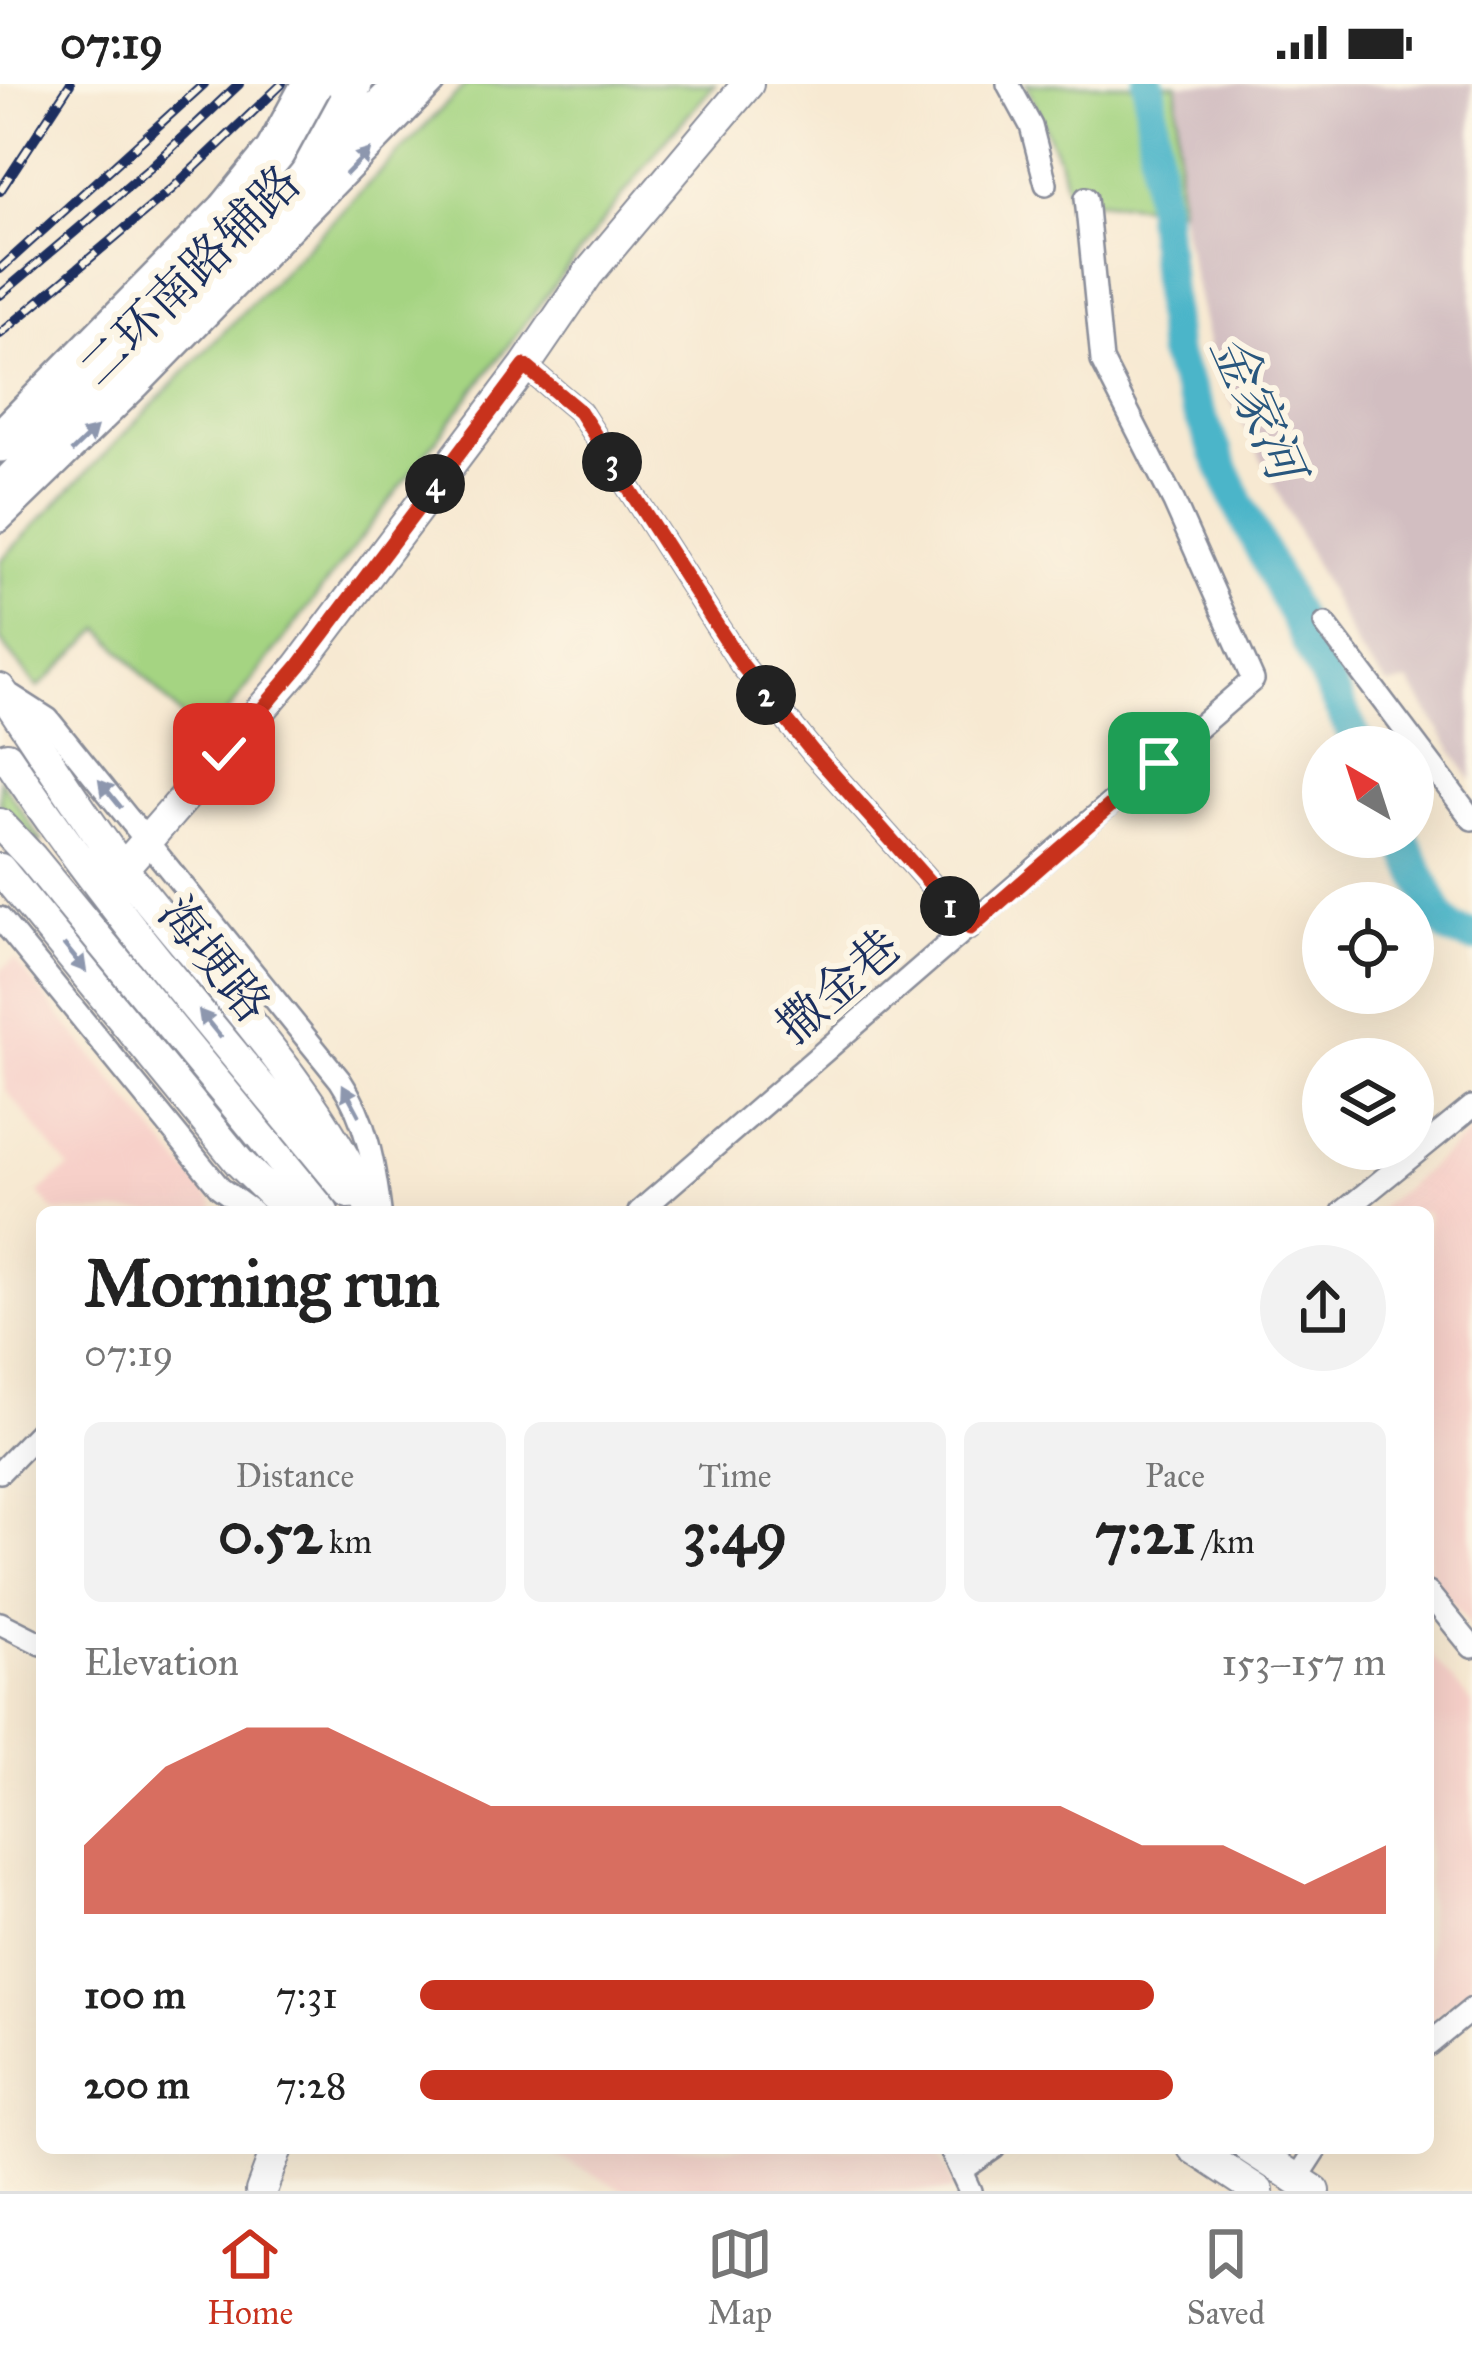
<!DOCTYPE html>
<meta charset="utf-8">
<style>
:root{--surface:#fff;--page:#f2f2f2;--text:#222;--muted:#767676;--line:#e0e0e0;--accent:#c8321e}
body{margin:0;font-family:"IM FELL Great Primer","Noto Serif SC",serif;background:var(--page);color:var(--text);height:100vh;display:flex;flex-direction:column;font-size:45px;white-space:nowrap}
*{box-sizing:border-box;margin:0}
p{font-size:39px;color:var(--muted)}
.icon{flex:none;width:66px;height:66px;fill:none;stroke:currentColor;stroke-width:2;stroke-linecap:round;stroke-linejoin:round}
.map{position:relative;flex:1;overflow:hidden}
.sheet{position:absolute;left:36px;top:1122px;width:1398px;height:948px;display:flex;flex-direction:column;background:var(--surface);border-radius:18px;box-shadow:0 12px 48px #0002}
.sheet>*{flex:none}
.needle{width:78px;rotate:321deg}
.tools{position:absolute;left:1302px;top:642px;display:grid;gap:24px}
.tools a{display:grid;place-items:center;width:132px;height:132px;border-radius:50%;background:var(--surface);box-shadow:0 12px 48px #0002;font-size:60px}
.pin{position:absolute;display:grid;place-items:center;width:102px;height:102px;color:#fff;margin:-51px;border-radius:24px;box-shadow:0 6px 18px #0006}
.km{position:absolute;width:60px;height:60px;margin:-30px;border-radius:50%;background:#222;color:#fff;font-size:33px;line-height:60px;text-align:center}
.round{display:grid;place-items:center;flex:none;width:126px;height:126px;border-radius:63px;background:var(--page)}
.head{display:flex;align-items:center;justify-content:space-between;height:204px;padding:0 48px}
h1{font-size:66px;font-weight:700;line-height:90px}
.figures{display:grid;grid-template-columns:repeat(3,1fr);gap:18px;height:204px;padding:12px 48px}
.figures div{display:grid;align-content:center;border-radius:18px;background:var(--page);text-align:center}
.figures b{font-size:60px;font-weight:700}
.figures small{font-size:33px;font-weight:400}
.figures p{font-size:33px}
.chart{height:336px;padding:24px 48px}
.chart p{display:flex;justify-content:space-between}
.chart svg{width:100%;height:216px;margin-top:12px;fill:var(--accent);opacity:.7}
ul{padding:0 48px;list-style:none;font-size:39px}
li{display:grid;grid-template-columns:192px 144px 1fr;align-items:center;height:90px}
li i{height:30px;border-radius:15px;background:var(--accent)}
.status{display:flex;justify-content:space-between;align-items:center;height:84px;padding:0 60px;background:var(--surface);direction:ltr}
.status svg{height:33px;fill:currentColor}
.dock{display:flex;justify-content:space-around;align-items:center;height:168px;border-top:3px solid var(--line);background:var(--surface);font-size:33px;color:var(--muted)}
.dock a{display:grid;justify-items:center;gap:6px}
.dock .current{color:var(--accent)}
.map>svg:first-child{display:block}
.built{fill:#f7d0c9}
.industrial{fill:#d2bec1}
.green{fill:#a5d482;stroke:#608270;stroke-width:3}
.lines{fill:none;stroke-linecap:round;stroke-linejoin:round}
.river{stroke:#4bb5c9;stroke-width:33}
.street-casing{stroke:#898c98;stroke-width:26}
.secondary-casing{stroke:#898c98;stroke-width:34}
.highway-casing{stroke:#898c98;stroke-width:44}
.street{stroke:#fff;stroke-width:21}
.secondary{stroke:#fff;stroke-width:30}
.highway{stroke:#fff;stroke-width:39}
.rail-casing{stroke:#1b2f5e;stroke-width:10}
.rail{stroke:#fcf5e5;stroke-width:6;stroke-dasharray:18;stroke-linecap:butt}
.highway-bridge-casing{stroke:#898c98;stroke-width:44;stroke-linecap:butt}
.highway-bridge{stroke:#fff;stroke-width:39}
.oneway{fill:#8d97ae}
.route-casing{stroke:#fff;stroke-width:24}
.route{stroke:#c8321e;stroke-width:15}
.labels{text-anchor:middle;stroke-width:12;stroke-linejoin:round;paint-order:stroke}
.street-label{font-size:48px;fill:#1b2f5e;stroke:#fcf5e5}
.water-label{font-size:51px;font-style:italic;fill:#29577e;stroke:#fcf5e5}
</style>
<div class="status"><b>07:19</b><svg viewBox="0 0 49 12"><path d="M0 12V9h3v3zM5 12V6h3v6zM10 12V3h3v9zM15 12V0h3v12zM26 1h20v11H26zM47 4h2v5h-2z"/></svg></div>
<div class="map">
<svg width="1472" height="2107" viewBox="0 0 1472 2107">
<rect width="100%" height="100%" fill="#fcf5e5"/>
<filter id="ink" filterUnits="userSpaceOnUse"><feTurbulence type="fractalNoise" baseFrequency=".00833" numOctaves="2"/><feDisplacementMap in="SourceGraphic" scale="24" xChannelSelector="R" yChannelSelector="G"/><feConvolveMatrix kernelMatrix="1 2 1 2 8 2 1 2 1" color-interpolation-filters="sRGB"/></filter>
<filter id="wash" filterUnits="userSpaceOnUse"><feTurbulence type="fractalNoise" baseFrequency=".004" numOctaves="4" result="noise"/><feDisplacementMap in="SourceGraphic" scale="48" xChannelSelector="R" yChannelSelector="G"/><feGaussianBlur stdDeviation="2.7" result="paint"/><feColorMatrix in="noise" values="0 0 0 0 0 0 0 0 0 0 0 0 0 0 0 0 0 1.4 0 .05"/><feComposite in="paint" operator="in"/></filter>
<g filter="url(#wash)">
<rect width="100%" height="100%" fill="#f7e9d2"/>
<path class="built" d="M14 875 215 1122 207 1128H55L39 1109 69 1084 5 1005 0 887Z
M1472 1048V1543L1428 1488V1128H1375Z
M1428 1568 1472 1620V1902L1428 1938Z
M560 2064H936L954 2104 949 2107H627L556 2072Z"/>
<path class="industrial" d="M1177 0H1472V697L1409 598 1388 601 1359 567 1213 281 1179 125Z"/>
<path class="green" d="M466 0H715L660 63 205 658 101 545 38 604 0 556V477Z
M1026 0H1177L1179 125 1068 114 1060 78Z
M0 695 42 757 39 759 0 719Z"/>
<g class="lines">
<path class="river" d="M1149 0 1173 269 1239 421 1360 663
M1402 753 1438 831 1450 846 1472 852"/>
</g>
</g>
<g filter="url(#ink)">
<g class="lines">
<defs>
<path id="street" d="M1008 0 1031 42 1046 100
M525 282 580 328 742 581 812 667 970 844
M0 437 139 302 434 0
M1325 540 1472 735
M12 612 48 635 340 996C367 1036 374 1080 380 1127
M0 834 220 1104 253 1128
M639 1128 1253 596 1174 418 1102 277 1086 114
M1343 1128 1472 1023
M0 1388 42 1345
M1428 1509 1472 1563
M0 1539 42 1560
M1428 1961 1472 1925
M950 2064 970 2107
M961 2087 994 2064
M1297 2095 1317 2064"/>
<path id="secondary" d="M0 605C42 665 80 729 125 787 211 897 314 999 372 1128
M7 673C109 827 232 966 349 1109
M0 740 32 774 323 1128
M123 784 299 582 525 282 588 190 748 0
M0 785 239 1078 290 1128
M1193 2064 1258 2107
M1249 2064 1315 2107
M261 2107 277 2064"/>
<path id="highway" d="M0 358 352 0
M0 411 406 0"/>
</defs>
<use href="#street" class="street-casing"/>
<use href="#secondary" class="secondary-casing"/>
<use href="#highway" class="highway-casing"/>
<use href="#street" class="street"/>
<use href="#secondary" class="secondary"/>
<use href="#highway" class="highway"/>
<defs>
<path id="rail" d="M0 107 70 0
M0 185 204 0
M0 211 150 84 239 0
M0 250 172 105 282 0"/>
</defs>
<use href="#rail" class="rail-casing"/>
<use href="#rail" class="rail"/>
<defs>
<path id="highway-bridge" d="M228 126 275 68 312 0"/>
</defs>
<use href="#highway-bridge" class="highway-bridge-casing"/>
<use href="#highway-bridge" class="highway-bridge"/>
</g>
<defs><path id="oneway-solid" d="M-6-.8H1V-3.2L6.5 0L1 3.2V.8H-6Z" transform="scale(3)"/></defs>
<g class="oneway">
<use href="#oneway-solid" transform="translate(358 78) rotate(-46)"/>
<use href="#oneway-solid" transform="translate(84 356) rotate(-44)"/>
<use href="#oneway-solid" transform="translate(110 710) rotate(-129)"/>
<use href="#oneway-solid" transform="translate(75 874) rotate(51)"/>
<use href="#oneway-solid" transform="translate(210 940) rotate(-129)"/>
<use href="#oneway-solid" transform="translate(351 1016) rotate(-118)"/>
</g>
</g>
<g class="lines" filter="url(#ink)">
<defs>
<path id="route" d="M224 670 299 582 525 282 580 328 742 581 812 667 970 844 1159 679"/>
</defs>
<use href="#route" class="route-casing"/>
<use href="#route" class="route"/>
</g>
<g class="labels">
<g class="street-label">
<text transform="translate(189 191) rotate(-45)" y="17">二环南路辅路</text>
<text transform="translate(215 875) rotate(51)" y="17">海埂路</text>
<text transform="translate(838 902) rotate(-41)" y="17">撒金巷</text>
</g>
<g class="water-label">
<text transform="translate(1258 323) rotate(66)" y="18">金家河</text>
</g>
</g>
</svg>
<div class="tools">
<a><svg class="needle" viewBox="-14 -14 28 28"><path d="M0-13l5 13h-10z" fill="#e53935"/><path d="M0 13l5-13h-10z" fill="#767676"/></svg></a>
<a><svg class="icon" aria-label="locate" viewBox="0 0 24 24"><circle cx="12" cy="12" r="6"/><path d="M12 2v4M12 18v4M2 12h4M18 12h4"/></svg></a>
<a><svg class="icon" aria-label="layers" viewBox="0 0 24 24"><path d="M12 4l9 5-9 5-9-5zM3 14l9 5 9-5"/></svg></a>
</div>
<div class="pin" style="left:1159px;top:679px;background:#1e9e55"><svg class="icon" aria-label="arrive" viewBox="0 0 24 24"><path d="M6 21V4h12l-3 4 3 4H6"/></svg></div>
<div class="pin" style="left:224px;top:670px;background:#d93025"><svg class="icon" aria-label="check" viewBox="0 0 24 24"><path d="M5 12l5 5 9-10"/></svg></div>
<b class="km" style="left:950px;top:822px">1</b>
<b class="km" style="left:766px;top:611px">2</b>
<b class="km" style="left:612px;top:378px">3</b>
<b class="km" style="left:435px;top:400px">4</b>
<section class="sheet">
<div class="head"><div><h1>Morning run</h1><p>07:19</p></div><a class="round"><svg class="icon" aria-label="share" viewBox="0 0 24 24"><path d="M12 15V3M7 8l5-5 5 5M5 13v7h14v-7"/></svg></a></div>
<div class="figures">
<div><p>Distance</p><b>0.52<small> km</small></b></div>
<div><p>Time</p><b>3:49</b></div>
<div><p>Pace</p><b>7:21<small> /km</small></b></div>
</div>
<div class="chart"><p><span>Elevation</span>153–157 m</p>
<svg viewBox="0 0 160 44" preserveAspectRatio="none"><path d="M0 44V30L10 14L20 6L30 6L40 14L50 22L60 22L70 22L80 22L90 22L100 22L110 22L120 22L130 30L140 30L150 38L160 30V44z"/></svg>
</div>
<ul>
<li><b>100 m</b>7:31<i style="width:76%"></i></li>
<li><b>200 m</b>7:28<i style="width:78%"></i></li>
</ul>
</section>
</div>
<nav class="dock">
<a class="current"><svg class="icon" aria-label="home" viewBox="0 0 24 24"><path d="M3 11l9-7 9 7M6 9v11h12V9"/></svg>Home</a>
<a><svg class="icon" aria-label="map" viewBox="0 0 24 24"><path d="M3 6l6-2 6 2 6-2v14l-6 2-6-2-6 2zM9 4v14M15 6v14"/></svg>Map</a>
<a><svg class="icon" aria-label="saved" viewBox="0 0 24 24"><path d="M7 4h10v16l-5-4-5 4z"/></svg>Saved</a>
</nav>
